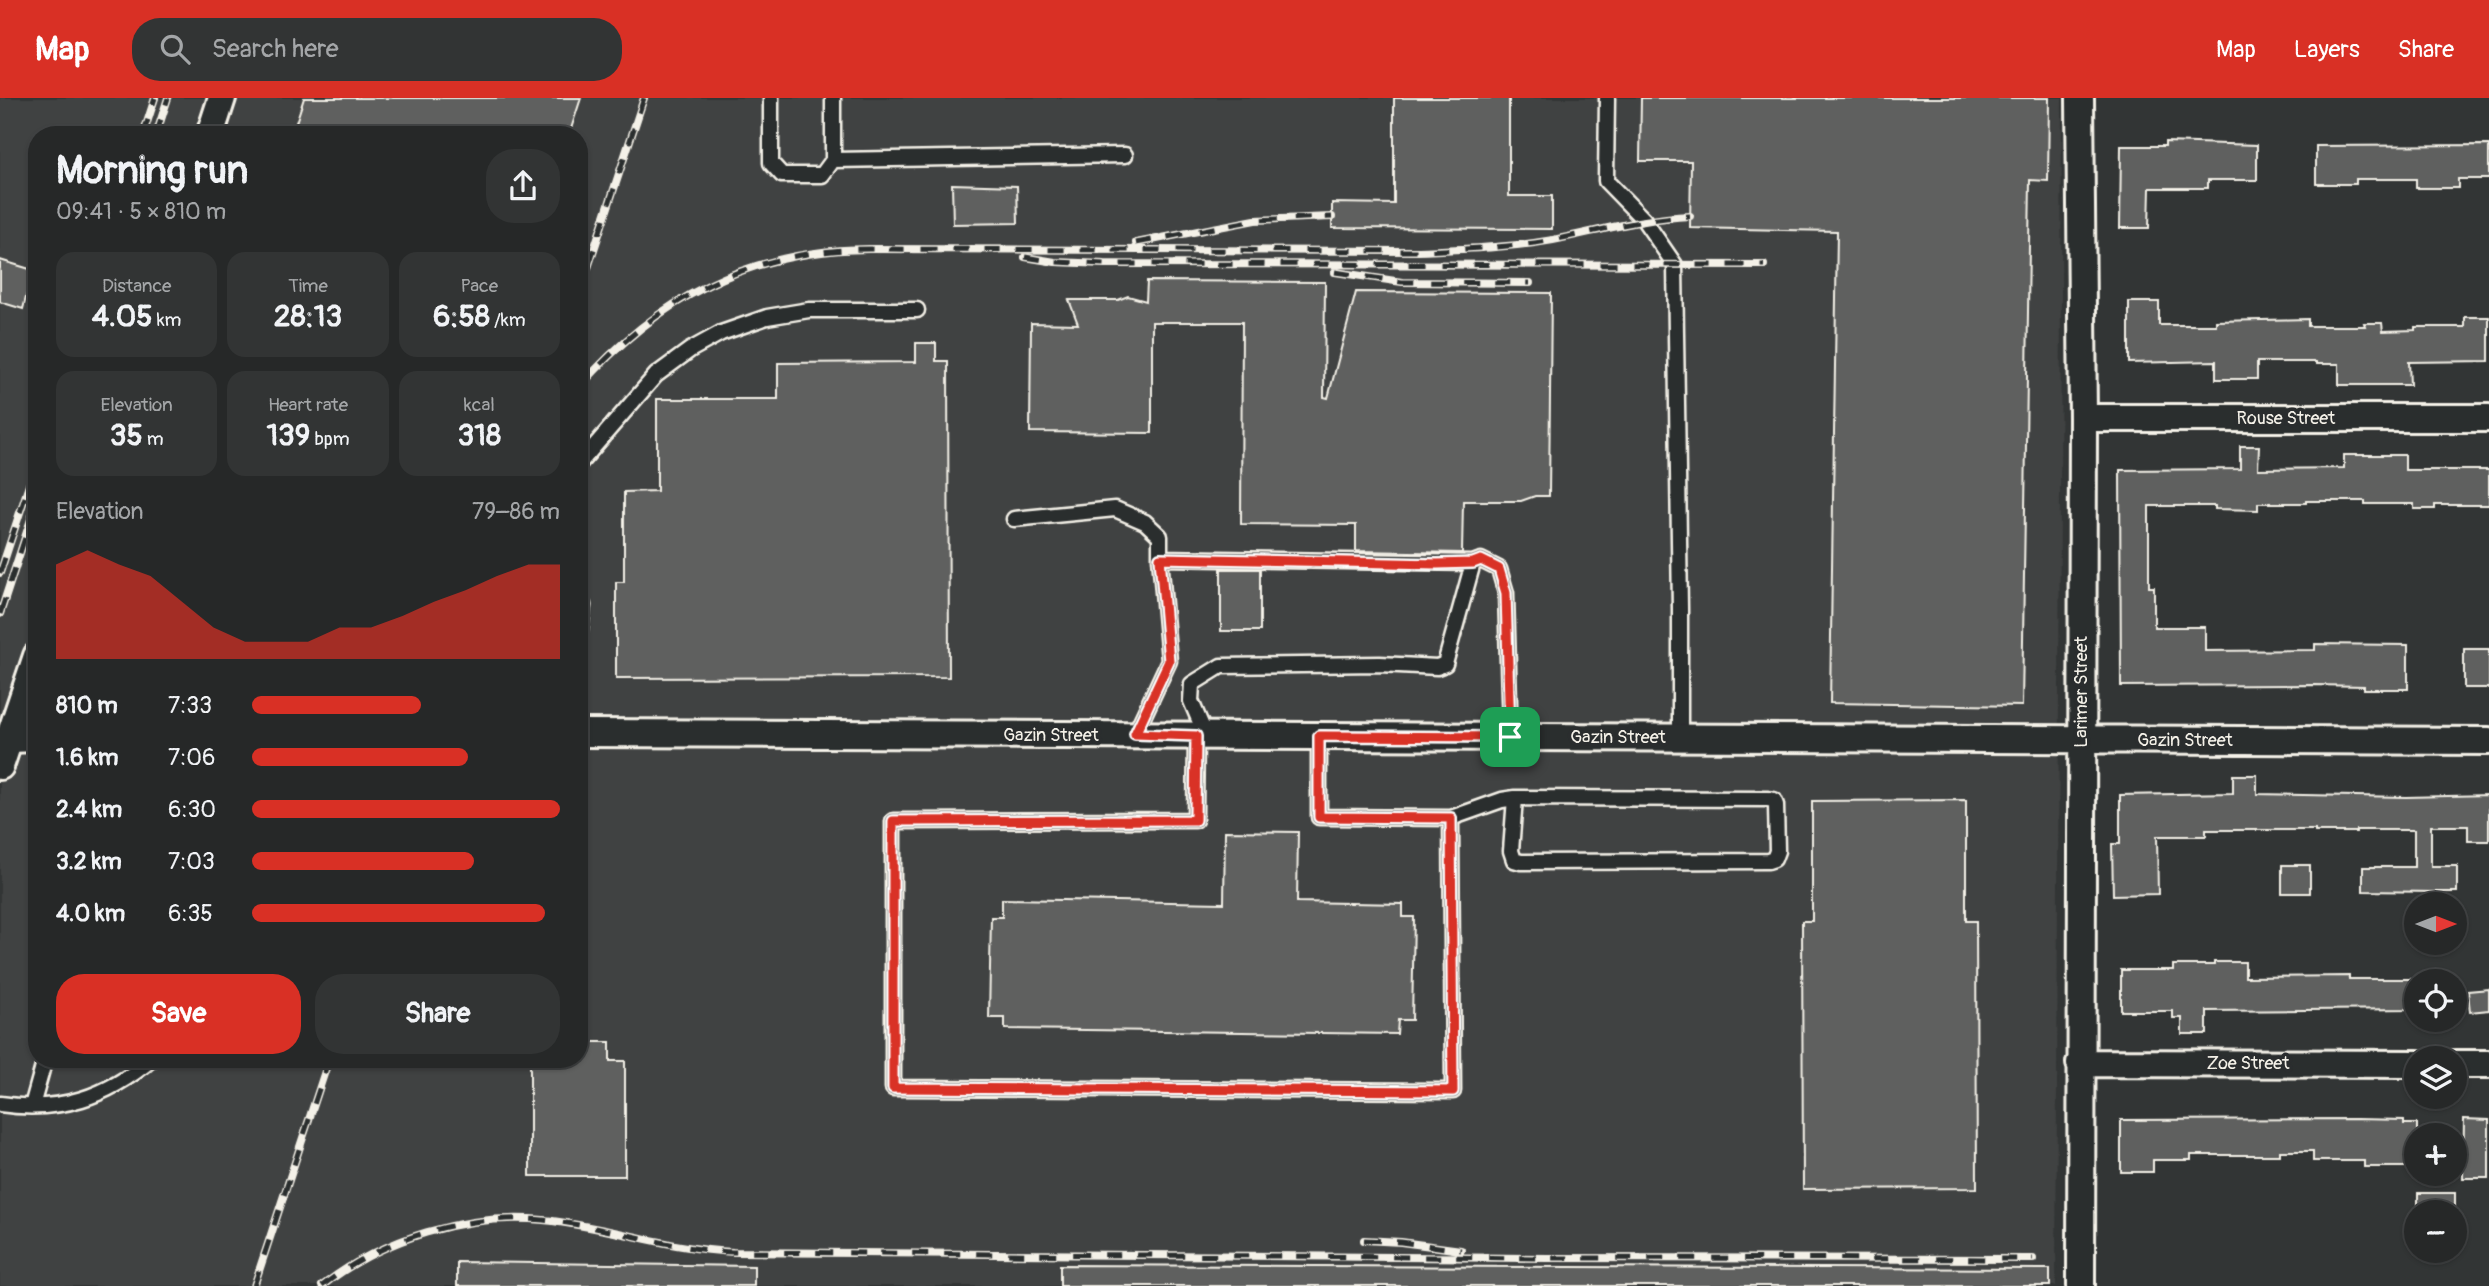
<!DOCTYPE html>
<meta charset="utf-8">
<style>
:root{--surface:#262828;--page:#323434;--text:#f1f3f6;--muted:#a4a6a8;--line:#424445;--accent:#d93025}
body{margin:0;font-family:Pangolin,sans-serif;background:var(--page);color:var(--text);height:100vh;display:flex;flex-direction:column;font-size:26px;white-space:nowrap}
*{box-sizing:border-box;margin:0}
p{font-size:23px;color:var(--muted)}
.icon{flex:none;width:38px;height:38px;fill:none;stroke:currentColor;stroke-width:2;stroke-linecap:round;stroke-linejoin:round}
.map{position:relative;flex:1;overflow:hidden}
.drawer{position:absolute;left:28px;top:28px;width:560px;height:942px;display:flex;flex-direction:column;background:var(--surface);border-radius:28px;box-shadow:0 2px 5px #0004,0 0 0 2px var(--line)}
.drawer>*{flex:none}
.needle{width:46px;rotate:90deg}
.tools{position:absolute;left:2404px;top:794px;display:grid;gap:14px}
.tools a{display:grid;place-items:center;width:63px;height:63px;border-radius:50%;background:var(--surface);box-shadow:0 2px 5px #0004,0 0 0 2px var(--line);font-size:35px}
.pin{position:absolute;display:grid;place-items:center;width:60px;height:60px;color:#fff;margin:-30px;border-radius:14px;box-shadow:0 4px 10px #0006}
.round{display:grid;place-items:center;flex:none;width:74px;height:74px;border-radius:28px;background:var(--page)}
.summary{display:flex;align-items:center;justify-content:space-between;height:119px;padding:0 28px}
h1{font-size:38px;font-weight:800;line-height:52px}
.figures{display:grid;grid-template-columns:repeat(3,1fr);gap:10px;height:119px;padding:7px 28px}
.figures div{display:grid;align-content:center;border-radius:18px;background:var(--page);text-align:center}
.figures b{font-size:30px;font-weight:800}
.figures small{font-size:19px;font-weight:400}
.figures p{font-size:19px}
.chart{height:196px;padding:14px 28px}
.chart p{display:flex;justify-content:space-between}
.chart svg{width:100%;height:126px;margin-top:7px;fill:var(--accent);opacity:.7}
.cta{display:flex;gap:14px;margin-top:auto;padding:14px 28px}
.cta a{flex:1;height:80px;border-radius:28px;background:var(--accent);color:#fff;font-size:28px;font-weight:800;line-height:80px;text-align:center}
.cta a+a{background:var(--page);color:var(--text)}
ul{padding:0 28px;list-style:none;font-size:23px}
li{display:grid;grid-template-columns:112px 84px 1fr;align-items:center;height:52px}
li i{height:18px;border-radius:9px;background:var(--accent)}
header{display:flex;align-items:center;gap:42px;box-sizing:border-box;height:98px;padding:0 35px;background:var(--accent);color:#fff}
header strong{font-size:33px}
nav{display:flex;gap:38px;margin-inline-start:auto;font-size:24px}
.search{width:490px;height:63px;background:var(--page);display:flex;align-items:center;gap:18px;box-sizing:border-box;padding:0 24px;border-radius:28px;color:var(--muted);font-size:26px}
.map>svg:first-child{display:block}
.built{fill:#404242;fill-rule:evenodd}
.building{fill:#5f605f;stroke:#f4f1e8;stroke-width:2}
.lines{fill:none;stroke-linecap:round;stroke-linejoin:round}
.lane-casing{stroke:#f4f1e8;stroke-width:19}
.street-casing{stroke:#f4f1e8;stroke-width:32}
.lane{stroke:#2a2d2e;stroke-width:14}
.street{stroke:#2a2d2e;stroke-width:26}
.rail-casing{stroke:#f4f1e8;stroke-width:8}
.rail{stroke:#2a2d2e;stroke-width:5;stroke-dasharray:16;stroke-linecap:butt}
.route-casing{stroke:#fff;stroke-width:14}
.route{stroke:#d93025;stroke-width:9}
.labels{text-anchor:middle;stroke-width:7;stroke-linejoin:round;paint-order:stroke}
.street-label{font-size:18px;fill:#f4f1e8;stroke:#2a2d2e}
</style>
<header>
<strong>Map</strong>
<div class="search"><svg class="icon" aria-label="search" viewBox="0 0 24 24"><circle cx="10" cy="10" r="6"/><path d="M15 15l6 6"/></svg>Search here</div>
<nav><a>Map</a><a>Layers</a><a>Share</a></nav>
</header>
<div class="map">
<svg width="2489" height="1188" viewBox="0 0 2489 1188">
<rect width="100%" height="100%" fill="#323535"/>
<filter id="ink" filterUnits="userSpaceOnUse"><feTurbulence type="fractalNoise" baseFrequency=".0143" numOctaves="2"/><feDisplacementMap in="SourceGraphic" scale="14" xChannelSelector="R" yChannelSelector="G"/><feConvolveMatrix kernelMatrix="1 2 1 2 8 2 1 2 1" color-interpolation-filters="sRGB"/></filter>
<g filter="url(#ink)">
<path class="built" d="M0 0H2062L2056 1188H0ZM37 37H579V961H37Z"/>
<path class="building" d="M304 0H581L569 37H292Z
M1394 0H1509V98H1552V131L1332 130V105L1394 106Z
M1641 0H2049L2048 83 2030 82 2022 608 1830 605 1837 133 1690 130 1691 63H1640Z
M2165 44 2257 47V82H2208V90H2150L2149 130H2120L2121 48H2165Z
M2489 47V81H2458V90H2416V81H2356V86H2316V48Z
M952 86 1017 88 1018 125 953 126Z
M0 162 33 172 23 211 0 204Z
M1147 183 1325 184 1324 299 1328 300 1356 194 1551 195 1549 398H1535L1521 403H1463L1462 455 1356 453V427L1241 426 1242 224H1152V335L1030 334 1031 225 1078 226 1069 202H1118L1128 198 1146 203Z
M2129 204H2159V227H2216V223L2308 221V228H2365L2364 225H2382L2383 233 2415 232V229H2465V219H2489V263L2409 264 2410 287H2339V266H2316V264H2257V281H2216V263L2129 265Z
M916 245H936V263H948L949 579 616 580V484H624V394L657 393V301H778V265L916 264Z
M2240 348H2259L2258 371 2344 370V357H2405V372H2489V407H2435V411H2414V406H2365V403H2306V405H2258V412L2215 411V408H2149V489H2154V529H2205V553L2315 552V546L2408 547V591H2364V588L2315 587 2121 588 2120 372 2240 371Z
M1221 471H1260V533H1221Z
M2464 551H2489V590H2464Z
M2233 677H2257V696L2406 699 2489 697V743H2468V728H2431V768H2457V794H2436L2363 793V769H2414V732H2356V734H2315V732H2206V738H2157L2158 796 2113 797 2112 746H2120V697L2233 695Z
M1966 702V823H1976L1977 1090 1803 1091 1802 823H1812V703Z
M1225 733 1298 734 1297 804 1403 806V819H1414L1412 922H1398L1397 936 1005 931V920H989L991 819H1002V801L1224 805Z
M2282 767H2310V795H2282Z
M2214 864H2245V879L2349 878V881H2417V911L2207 913V936H2182V920H2173V913H2121V872H2173V867H2214Z
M2489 891V912L2470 914 2468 893Z
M579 944H610V963H625V1078H530V963L579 961Z
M2356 1021 2404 1022V1026H2417V1069H2364V1063H2313V1053H2280V1057H2191V1062H2153V1074H2121V1022Z
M2464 1021 2489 1022V1080H2463Z
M2418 1095H2455V1115H2418Z
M457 1164 754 1168V1188H457Z
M1060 1167 2050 1171V1188H1060Z"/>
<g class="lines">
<defs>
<path id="lane" d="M771 0V65L782 77H822L833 62V0
M1607 0 1606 83 1644 122 1675 167 1680 511V640
M833 62 1125 57
M579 366 656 277 690 252 721 235 767 219 809 212H917
M1014 421 1115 411 1145 424 1160 438V460L1169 563 1135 636
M1160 460 1473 465
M579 539 583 507
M1196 638 1195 722 893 723V990L1453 993 1451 720 1319 719V638
M1206 638 1191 603 1192 586 1221 568 1380 566 1437 569 1445 566 1473 465 1481 462 1499 471 1506 495 1510 639
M1451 720 1502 702 1515 700 1768 701 1774 702 1776 707 1777 753 1774 761 1768 763 1521 764 1514 762 1511 753 1515 700
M0 1006C60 1015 107 999 152 961
M32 1008 45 961"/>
<path id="street" d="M2080 0 2083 320 2081 1188
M210 37 222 0
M2083 320H2489
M579 635 2489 643
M9 641 37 640
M0 668 37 558
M2080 965 2417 966
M2455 966H2489"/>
</defs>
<use href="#lane" class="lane-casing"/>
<use href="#street" class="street-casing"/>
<use href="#lane" class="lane"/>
<use href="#street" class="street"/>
<defs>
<path id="rail" d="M143 37 155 0
M156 37 168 0
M1136 145 1255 122 1332 119
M1025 159 1055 164 1105 166 1764 167
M1335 174 1402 184 1530 185
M579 197 644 0
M579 290C657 200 749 152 869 151L1419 153C1463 151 1509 150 1553 142 1599 133 1643 120 1690 118
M0 475 37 363
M0 516 37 403
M1364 1142 1401 1144 1461 1152
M254 1188 329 961
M322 1188C383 1140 466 1115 543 1122 607 1128 668 1151 733 1154L1549 1160 2033 1161"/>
</defs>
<use href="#rail" class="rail-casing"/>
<use href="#rail" class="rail"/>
</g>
</g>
<g class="lines" filter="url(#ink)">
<defs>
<path id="route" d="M1160 460 1437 466 1473 465 1481 462 1499 471 1506 495 1510 639 1319 638V719L1451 720 1453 993 893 990V723L1195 722 1196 638 1135 636 1169 563Z"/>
</defs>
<use href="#route" class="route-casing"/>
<use href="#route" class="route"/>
</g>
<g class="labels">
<g class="street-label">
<text x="2286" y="326">Rouse Street</text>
<text transform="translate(2081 594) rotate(-90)" y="6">Larimer Street</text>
<text x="1051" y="643">Gazin Street</text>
<text x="1618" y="645">Gazin Street</text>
<text x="2185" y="648">Gazin Street</text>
<text x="2248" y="971">Zoe Street</text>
</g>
</g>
</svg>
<div class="tools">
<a><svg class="needle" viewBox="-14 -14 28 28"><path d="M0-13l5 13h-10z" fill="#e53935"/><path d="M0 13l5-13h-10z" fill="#a4a6a8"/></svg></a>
<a><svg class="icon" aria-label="locate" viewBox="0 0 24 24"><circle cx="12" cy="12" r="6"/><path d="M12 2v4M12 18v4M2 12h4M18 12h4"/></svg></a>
<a><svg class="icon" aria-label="layers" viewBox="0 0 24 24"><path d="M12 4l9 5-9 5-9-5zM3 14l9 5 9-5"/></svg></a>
<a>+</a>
<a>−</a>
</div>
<div class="pin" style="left:1510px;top:639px;background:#1e9e55"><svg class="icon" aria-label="arrive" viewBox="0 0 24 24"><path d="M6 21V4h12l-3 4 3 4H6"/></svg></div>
<section class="drawer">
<div class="summary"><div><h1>Morning run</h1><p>09:41 · 5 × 810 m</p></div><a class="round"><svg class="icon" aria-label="share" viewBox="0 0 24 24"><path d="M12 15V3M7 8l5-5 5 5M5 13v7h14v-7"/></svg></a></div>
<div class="figures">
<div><p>Distance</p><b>4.05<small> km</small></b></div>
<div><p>Time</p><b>28:13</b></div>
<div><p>Pace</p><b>6:58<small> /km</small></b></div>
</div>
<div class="figures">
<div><p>Elevation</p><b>35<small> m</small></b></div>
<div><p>Heart rate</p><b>139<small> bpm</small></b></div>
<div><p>kcal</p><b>318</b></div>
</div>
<div class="chart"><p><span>Elevation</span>79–86 m</p>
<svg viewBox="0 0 160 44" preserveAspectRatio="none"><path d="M0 44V11L10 6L20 11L30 15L40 24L50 33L60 38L70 38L80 38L90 33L100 33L110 29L120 24L130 20L140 15L150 11L160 11V44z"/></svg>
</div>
<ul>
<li><b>810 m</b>7:33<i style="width:55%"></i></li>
<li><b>1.6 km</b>7:06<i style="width:70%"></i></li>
<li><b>2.4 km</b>6:30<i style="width:100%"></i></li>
<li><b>3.2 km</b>7:03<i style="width:72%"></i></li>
<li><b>4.0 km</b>6:35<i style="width:95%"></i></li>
</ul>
<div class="cta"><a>Save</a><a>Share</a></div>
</section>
</div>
